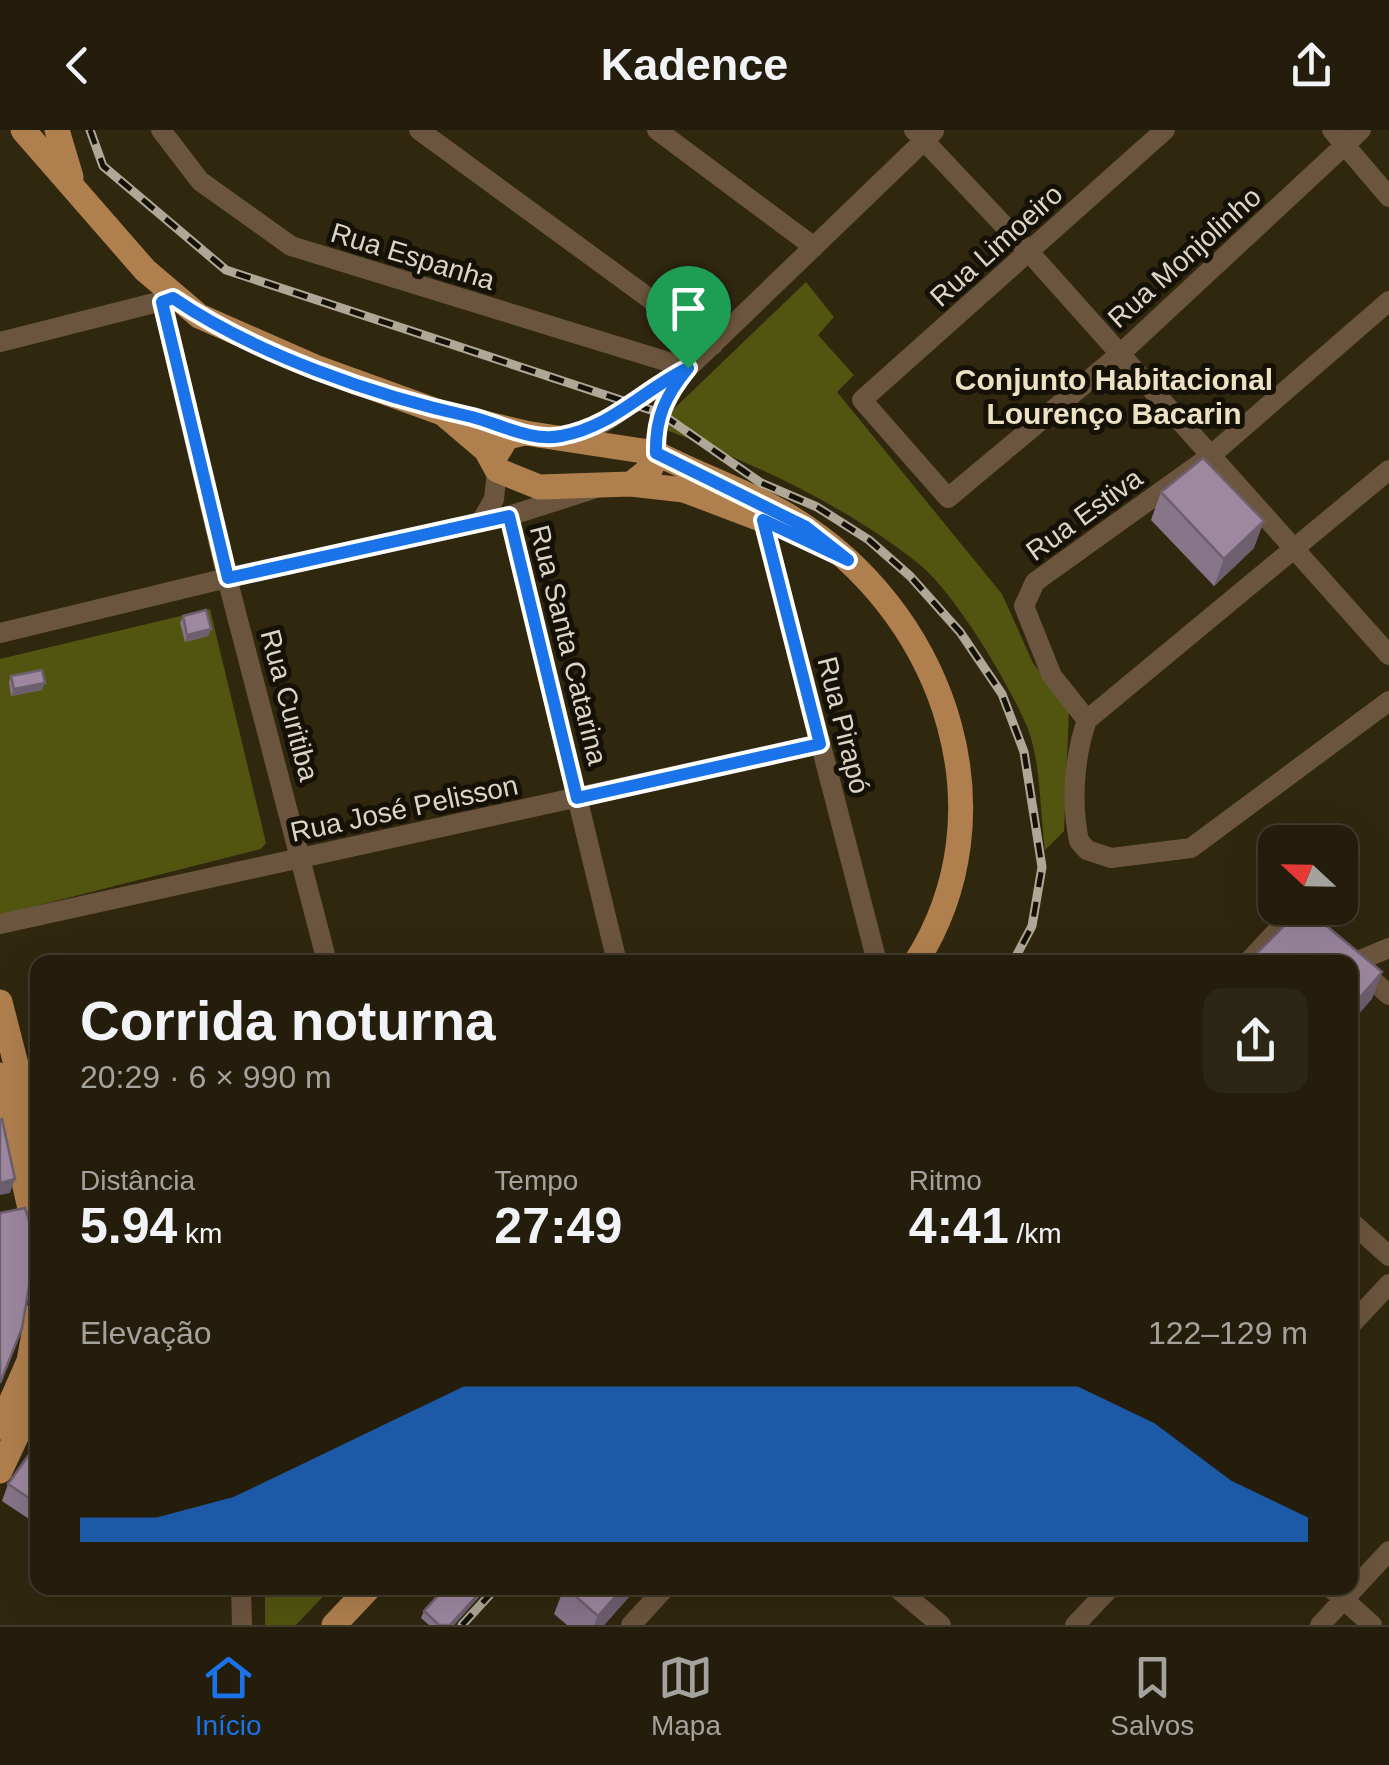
<!DOCTYPE html>
<html lang="pt">
<meta charset="utf-8">
<style>
:root{--surface:#241d0b;--page:#2c2614;--text:#f1f3f6;--muted:#a3a29d;--line:#413b2c;--accent:#1a73e8}
body{margin:0;font-family:Arial,sans-serif;background:var(--page);color:var(--text);height:100vh;display:flex;flex-direction:column;font-size:38px;white-space:nowrap}
*{box-sizing:border-box;margin:0}
p{font-size:32px;color:var(--muted)}
.icon{flex:none;width:55px;height:55px;fill:none;stroke:currentColor;stroke-width:2;stroke-linecap:round;stroke-linejoin:round}
.map{position:relative;flex:1;overflow:hidden}
.sheet{position:absolute;left:30px;top:825px;width:1328px;height:640px;display:flex;flex-direction:column;background:var(--surface);border-radius:20px;box-shadow:0 10px 40px #0002,0 0 0 2px var(--line)}
.sheet>*{flex:none}
.needle{width:65px;rotate:292deg}
.controls{position:absolute;left:1258px;top:695px;display:grid;gap:20px}
.controls a{display:grid;place-items:center;width:100px;height:100px;border-radius:20px;background:var(--surface);box-shadow:0 10px 40px #0002,0 0 0 2px var(--line);font-size:50px}
.pin{position:absolute;display:grid;place-items:center;width:85px;height:85px;color:#fff;margin:-102px -42px;border-radius:50% 50% 50% 0;rotate:-45deg;box-shadow:0 0 10px #0007}
.pin .icon{rotate:45deg}
.round{display:grid;place-items:center;flex:none;width:105px;height:105px;border-radius:20px;background:var(--page)}
.headline{display:flex;align-items:center;justify-content:space-between;height:170px;padding:0 50px}
h1{font-size:55px;font-weight:800;line-height:75px}
.figures{display:grid;grid-template-columns:repeat(3,1fr);gap:15px;height:170px;padding:10px 50px}
.figures div{display:grid;align-content:center}
.figures b{font-size:50px;font-weight:800}
.figures small{font-size:28px;font-weight:400}
.figures p{font-size:28px}
.chart{height:280px;padding:20px 50px}
.chart p{display:flex;justify-content:space-between}
.chart svg{width:100%;height:180px;margin-top:10px;fill:var(--accent);opacity:.7}
header{display:flex;justify-content:space-between;align-items:center;height:130px;padding:0 50px;background:var(--surface);font-size:45px;font-weight:800}
.menu{display:flex;justify-content:space-around;align-items:center;height:140px;border-top:2px solid var(--line);background:var(--surface);font-size:28px;color:var(--muted)}
.menu a{display:grid;justify-items:center;gap:5px}
.menu .on{color:var(--accent)}
.map>svg:first-child{display:block}
.green{fill:#525510}
.lines{fill:none;stroke-linecap:round;stroke-linejoin:round}
.minor{stroke:#6c553e;stroke-width:20}
.major{stroke:#b07f4e;stroke-width:25}
.rail-casing{stroke:#afa897;stroke-width:9}
.rail{stroke:#151107;stroke-width:5;stroke-dasharray:15;stroke-linecap:butt}
.wall{fill:#877589}
.shaded-wall{fill:#6e5f6f}
.building{fill:#9d889f;stroke:#6e5f6f;stroke-width:2.5}
.route-casing{stroke:#fff;stroke-width:20}
.route{stroke:#1a73e8;stroke-width:12}
.labels{text-anchor:middle;stroke-width:10;stroke-linejoin:round;paint-order:stroke}
.street-label{font-size:28px;fill:#dbd5c6;stroke:#151107}
.neighbourhood-label{font-size:30px;font-weight:bold;fill:#eee2c5;stroke:#151107}
</style>
<header><svg class="icon" aria-label="back" viewBox="0 0 24 24"><path d="M15 5l-7 7 7 7"/></svg>Kadence<svg class="icon" aria-label="share" viewBox="0 0 24 24"><path d="M12 15V3M7 8l5-5 5 5M5 13v7h14v-7"/></svg></header>
<div class="map">
<svg width="1389" height="1495" viewBox="0 0 1389 1495">
<rect width="100%" height="100%" fill="#30270f"/>
<path class="green" d="M806 152 834 187 818 205 854 245 837 262 1002 464 1033 533 1069 579 1064 701 1045 720C1040 683 1041 634 1028 599 1010 555 955 463 919 434 841 372 748 331 656 296Z
M210 479 266 713 261 719 0 785V529Z
M265 1458H331L296 1495H265Z"/>
<g class="lines">
<path class="minor" d="M161 0 200 51 291 116 688 238
M419 0 713 215
M657 0 814 117
M914 0 1030 123 1389 525
M1165 0 862 270 948 368 1119 225 1361 0
M1332 0 1389 67
M173 168 162 171 227 448 509 386 593 359
M1389 171 1209 327 1035 452 1024 476 1052 546 1087 590C1074 627 1071 673 1079 711L1087 720 1111 728 1191 718 1389 571
M0 212 162 171
M564 306 597 297 678 243
M656 323C655 287 666 265 688 238L934 1
M758 372 877 832
M509 386 617 832
M482 390 494 369 497 340
M0 503 227 448 327 832
M1087 590 1389 340
M0 794 820 614
M1248 832 1286 791 1299 790 1313 801
M1353 833 1389 818
M1359 838 1389 865
M1350 1091 1389 1126
M1350 1196 1389 1154
M241 1458 242 1495
M897 1458 941 1495
M1331 1458 1372 1495
M631 1495 665 1458
M1075 1495 1110 1458
M1320 1495 1389 1421"/>
<path class="major" d="M23 0 145 140 199 186 315 237 442 283 525 303
M57 0 71 47
M446 286 486 320 497 340 539 357 631 354 651 338 656 323 525 303 507 307 493 330
M656 323C706 349 761 366 807 398 947 493 1010 684 916 832
M631 354 684 360 758 388
M0 872 38 1020
M0 945 38 1114
M0 1297 29 1231 38 1182
M0 1341 38 1260
M334 1495 369 1458"/>
<defs>
<path id="rail" d="M90 0 103 36 226 140 660 283 761 353 817 377 869 410 910 446 960 502 1002 564 1024 622 1042 737 1032 796 1013 832
M462 1495 496 1458"/>
</defs>
<use href="#rail" class="rail-casing"/>
<use href="#rail" class="rail"/>
</g>
<path class="wall" d="M1161 362 1254 418 1214 456 1151 390Z
M183 486 211 499 208 506 185 512 180 493Z
M11 546 42 560 11 566 9 552Z
M38 1312V1383L32 1391 2 1371 8 1354Z
M445 1458H487L454 1495H429L421 1488 424 1481Z
M564 1458H637L604 1495H567L554 1484Z"/>
<path class="shaded-wall" d="M1264 391 1254 418 1214 456 1224 429Z
M211 499 208 506 185 512 187 505Z
M45 553 42 560 11 566 14 559Z
M1382 842 1372 869 1350 894V879Z
M15 1049 10 1063 0 1065V1053Z
M32 1139 36 1140 29 1159H24Z
M484 1458H487L454 1495H450Z
M623 1458H637L604 1495H594L598 1486Z"/>
<path class="building" d="M1203 328 1264 391 1224 429 1161 362Z
M206 480 211 499 187 505 183 486Z
M42 540 45 553 14 559 11 546Z
M1302 778H1305L1382 842 1350 879V832H1248Z
M2 989 15 1049 0 1053V990Z
M25 1078 34 1106 36 1140 32 1139 22 1198 0 1253V1083Z
M38 1312V1374L8 1354Z
M445 1458H484L450 1495H439L424 1481Z
M566 1458H623L598 1486Z"/>
<g class="lines">
<defs>
<path id="route" d="M173 168C255 224 375 266 472 287 499 294 532 312 561 306 612 297 643 260 688 238 666 265 655 287 656 323L806 397 848 430 763 390 820 614 577 668 509 386 228 448 162 172Z"/>
</defs>
<use href="#route" class="route-casing"/>
<use href="#route" class="route"/>
</g>
<g class="labels">
<g class="street-label">
<text transform="translate(996 115) rotate(-42)" y="10">Rua Limoeiro</text>
<text transform="translate(413 126) rotate(17)" y="10">Rua Espanha</text>
<text transform="translate(1184 127) rotate(-42)" y="10">Rua Monjolinho</text>
<text transform="translate(1084 384) rotate(-36)" y="10">Rua Estiva</text>
<text transform="translate(569 515) rotate(76)" y="10">Rua Santa Catarina</text>
<text transform="translate(290 575) rotate(75)" y="10">Rua Curitiba</text>
<text transform="translate(844 595) rotate(76)" y="10">Rua Pirapó</text>
<text transform="translate(404 678) rotate(-12)" y="10">Rua José Pelisson</text>
</g>
<g class="neighbourhood-label">
<text x="1114" y="260">Conjunto Habitacional<tspan x="1114" dy="34">Lourenço Bacarin</tspan></text>
</g>
</g>
</svg>
<div class="controls">
<a><svg class="needle" viewBox="-14 -14 28 28"><path d="M0-13l5 13h-10z" fill="#e53935"/><path d="M0 13l5-13h-10z" fill="#a3a29d"/></svg></a>
</div>
<div class="pin" style="left:688px;top:238px;background:#1e9e55"><svg class="icon" aria-label="arrive" viewBox="0 0 24 24"><path d="M6 21V4h12l-3 4 3 4H6"/></svg></div>
<section class="sheet">
<div class="headline"><div><h1>Corrida noturna</h1><p>20:29 · 6 × 990 m</p></div><a class="round"><svg class="icon" aria-label="share" viewBox="0 0 24 24"><path d="M12 15V3M7 8l5-5 5 5M5 13v7h14v-7"/></svg></a></div>
<div class="figures">
<div><p>Distância</p><b>5.94<small> km</small></b></div>
<div><p>Tempo</p><b>27:49</b></div>
<div><p>Ritmo</p><b>4:41<small> /km</small></b></div>
</div>
<div class="chart"><p><span>Elevação</span>122–129 m</p>
<svg viewBox="0 0 160 44" preserveAspectRatio="none"><path d="M0 44V38L10 38L20 33L30 24L40 15L50 6L60 6L70 6L80 6L90 6L100 6L110 6L120 6L130 6L140 15L150 29L160 38V44z"/></svg>
</div>
</section>
</div>
<nav class="menu">
<a class="on"><svg class="icon" aria-label="home" viewBox="0 0 24 24"><path d="M3 11l9-7 9 7M6 9v11h12V9"/></svg>Início</a>
<a><svg class="icon" aria-label="map" viewBox="0 0 24 24"><path d="M3 6l6-2 6 2 6-2v14l-6 2-6-2-6 2zM9 4v14M15 6v14"/></svg>Mapa</a>
<a><svg class="icon" aria-label="saved" viewBox="0 0 24 24"><path d="M7 4h10v16l-5-4-5 4z"/></svg>Salvos</a>
</nav>
